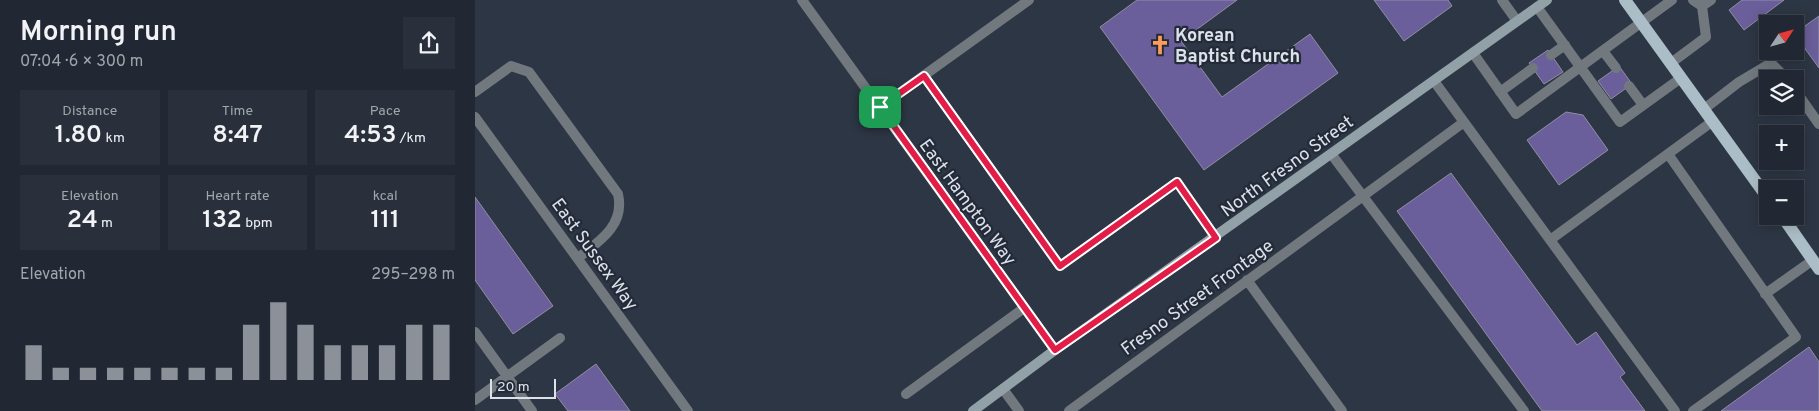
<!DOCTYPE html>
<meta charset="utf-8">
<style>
:root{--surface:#222833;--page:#2a303b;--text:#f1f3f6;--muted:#a2a6ac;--line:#3f444e;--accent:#8c9099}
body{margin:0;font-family:Overpass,sans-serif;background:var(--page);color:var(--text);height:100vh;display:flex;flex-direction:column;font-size:19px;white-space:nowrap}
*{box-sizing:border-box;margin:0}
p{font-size:16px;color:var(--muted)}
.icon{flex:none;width:28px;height:28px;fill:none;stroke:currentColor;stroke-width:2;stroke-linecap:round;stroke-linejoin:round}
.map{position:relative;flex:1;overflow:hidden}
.panel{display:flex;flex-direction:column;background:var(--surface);width:475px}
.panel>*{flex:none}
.needle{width:32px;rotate:54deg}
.tools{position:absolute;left:1284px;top:15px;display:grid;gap:10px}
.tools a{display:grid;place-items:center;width:45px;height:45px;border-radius:0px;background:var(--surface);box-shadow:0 2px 12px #0003,0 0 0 1px var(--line);font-size:25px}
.scale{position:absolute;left:15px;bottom:12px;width:66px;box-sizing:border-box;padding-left:5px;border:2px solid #dce1ea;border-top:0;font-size:14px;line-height:18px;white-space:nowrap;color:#dce1ea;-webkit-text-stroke:4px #232b39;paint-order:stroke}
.pin{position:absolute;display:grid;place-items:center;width:42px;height:42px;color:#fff;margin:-21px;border-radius:10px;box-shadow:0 2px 8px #0006}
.round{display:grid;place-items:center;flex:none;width:52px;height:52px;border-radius:0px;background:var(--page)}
.head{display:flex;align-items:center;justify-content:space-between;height:85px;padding:0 20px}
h1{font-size:28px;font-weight:600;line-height:38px}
.metrics{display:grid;grid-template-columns:repeat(3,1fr);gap:8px;height:85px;padding:5px 20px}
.metrics div{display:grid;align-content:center;border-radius:0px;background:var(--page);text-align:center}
.metrics b{font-size:25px;font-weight:600}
.metrics small{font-size:14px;font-weight:400}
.metrics p{font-size:14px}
.chart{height:140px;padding:10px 20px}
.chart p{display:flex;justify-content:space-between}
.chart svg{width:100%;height:90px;margin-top:5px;stroke:var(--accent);stroke-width:6}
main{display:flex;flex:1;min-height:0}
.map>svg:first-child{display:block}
.building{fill:#6a5f9a;stroke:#918ea1}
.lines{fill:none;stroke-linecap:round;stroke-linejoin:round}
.lane{stroke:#71797e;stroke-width:10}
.street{stroke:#71797e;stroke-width:10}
.secondary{stroke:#92a0a7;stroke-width:10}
.primary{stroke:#abbdc6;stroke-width:12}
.route-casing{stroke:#fff;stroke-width:10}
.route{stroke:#e11d48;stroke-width:6}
.labels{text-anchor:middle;stroke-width:4.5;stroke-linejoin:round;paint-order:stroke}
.poi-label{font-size:18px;font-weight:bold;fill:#dce1ea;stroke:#232b39;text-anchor:start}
.street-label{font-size:18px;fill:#dce1ea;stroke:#232b39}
</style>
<main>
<section class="panel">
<div class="head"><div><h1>Morning run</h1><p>07:04 · 6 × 300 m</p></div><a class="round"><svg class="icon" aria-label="share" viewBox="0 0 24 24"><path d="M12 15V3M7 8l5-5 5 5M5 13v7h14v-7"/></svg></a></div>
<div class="metrics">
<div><p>Distance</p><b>1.80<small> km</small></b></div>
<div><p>Time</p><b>8:47</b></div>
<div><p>Pace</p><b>4:53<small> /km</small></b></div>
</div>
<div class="metrics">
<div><p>Elevation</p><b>24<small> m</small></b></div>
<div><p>Heart rate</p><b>132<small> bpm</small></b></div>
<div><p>kcal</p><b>111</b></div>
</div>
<div class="chart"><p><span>Elevation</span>295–298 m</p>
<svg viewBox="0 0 160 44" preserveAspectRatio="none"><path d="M5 44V27M15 44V38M25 44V38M35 44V38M45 44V38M55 44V38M65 44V38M75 44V38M85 44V17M95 44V6M105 44V17M115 44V27M125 44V27M135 44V27M145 44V17M155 44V17"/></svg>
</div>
</section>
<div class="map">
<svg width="1344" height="411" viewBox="0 0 1344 411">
<rect width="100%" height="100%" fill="#2d3644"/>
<path class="building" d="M662 0H762L706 41 747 97 835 34 863 73 729 170 625 27Z
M899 0H973L977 6 929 41Z
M1267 0H1309L1269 30 1254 10Z
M1344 16V68L1320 35V33Z
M1073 50 1088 72 1069 84 1054 63Z
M1144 66 1157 84 1136 99 1123 81Z
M1091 112 1108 115 1133 150 1084 185 1052 140Z
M976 173 1102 345 1121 332 1150 373 1145 377 1170 411H1067L922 211Z
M0 197 78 306 38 334 0 280Z
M1334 347 1344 362V411H1246Z
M121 364 155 411H93L80 394Z"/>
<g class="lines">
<path class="lane" d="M1027 0 1042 21
M1218 0 1227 6 1236 0
M1062 7 1145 122 1206 78
M1128 51 1141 68
M998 53 1041 114 1197 0
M1076 55 1090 45
M1196 63 1231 37 1227 6
M449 76 585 266 702 182 741 238
M959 81 1200 411
M1154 86 1168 105
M1320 90 1344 124
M0 92 36 66 54 72 143 194C150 225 125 241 103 258
M1025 92 1058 68
M405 107 554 0
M1229 109 1264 82 1296 63 1312 79
M1193 154 1321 337 1218 411
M857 155 1049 411
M869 210 989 122
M1075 240 1238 121
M1290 294 1338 260
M0 332 57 411
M431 394 549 308
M0 400 85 338"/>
<path class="street" d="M327 0 580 350
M0 117 213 411
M772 280 867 411
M528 389 544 411
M594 411 869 210"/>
<path class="secondary" d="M498 411 580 350 1072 0"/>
<path class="primary" d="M1150 0 1292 197
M1307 216 1344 269"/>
</g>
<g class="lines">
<defs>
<path id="route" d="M449 76 585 266 702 182 741 238 580 350 405 107Z"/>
</defs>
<use href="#route" class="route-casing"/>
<use href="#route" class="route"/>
</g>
<defs>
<symbol id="church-bare" viewBox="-9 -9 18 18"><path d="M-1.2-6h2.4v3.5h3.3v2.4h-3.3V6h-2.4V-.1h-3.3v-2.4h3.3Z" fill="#fe9b58" stroke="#232b39" stroke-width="2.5" paint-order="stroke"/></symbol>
</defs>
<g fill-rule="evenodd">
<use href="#church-bare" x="671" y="31" width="28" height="28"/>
</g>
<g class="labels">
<g class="poi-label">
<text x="700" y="41">Korean<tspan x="700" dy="21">Baptist Church</tspan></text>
</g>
<g class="street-label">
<text transform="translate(812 166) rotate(-36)" y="6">North Fresno Street</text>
<text transform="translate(493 202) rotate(54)" y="6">East Hampton Way</text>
<text transform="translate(120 254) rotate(54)" y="6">East Sussex Way</text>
<text transform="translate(722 297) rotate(-36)" y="6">Fresno Street Frontage</text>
</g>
</g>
</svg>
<div class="tools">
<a><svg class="needle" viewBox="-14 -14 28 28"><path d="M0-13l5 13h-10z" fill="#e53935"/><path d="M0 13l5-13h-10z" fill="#a2a6ac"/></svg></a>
<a><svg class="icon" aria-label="layers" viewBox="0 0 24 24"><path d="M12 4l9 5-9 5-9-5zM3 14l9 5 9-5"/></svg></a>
<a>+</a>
<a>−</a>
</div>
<div class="scale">20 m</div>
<div class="pin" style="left:405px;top:107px;background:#1e9e55"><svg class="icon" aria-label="arrive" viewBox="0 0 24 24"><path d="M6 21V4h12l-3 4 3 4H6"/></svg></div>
</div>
</main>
